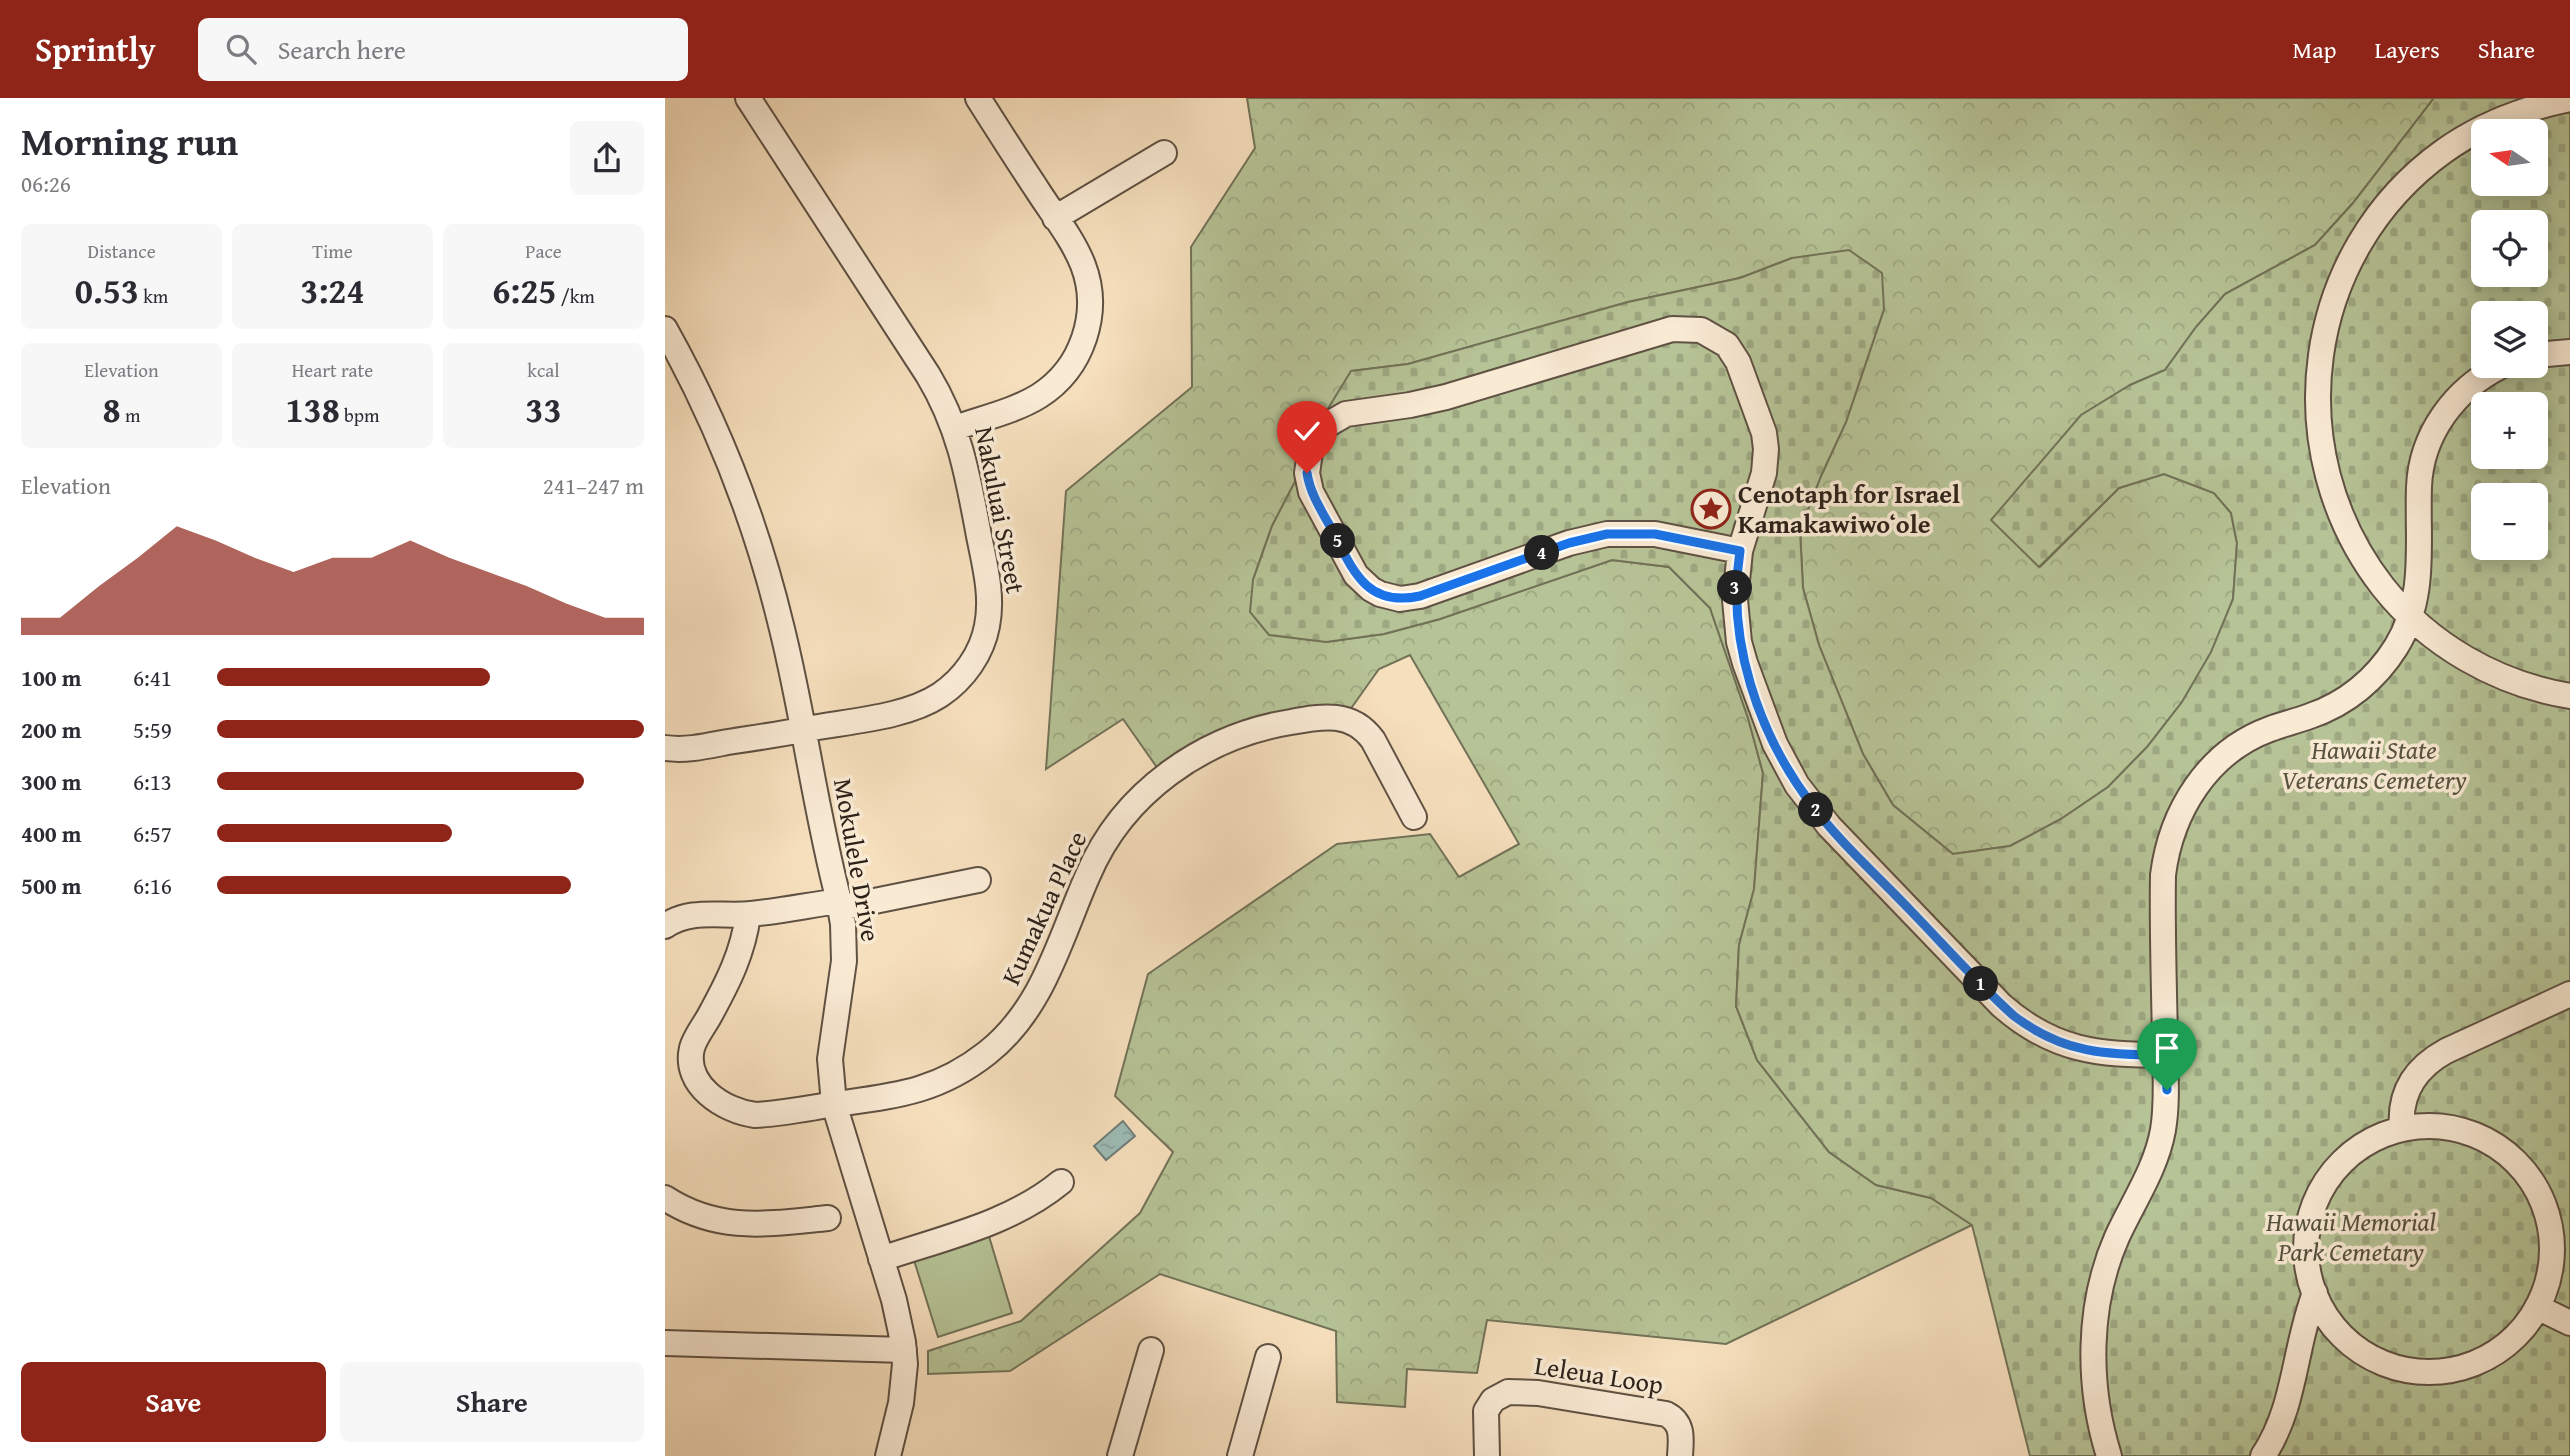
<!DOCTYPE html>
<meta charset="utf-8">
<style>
:root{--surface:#fff;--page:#f7f7f7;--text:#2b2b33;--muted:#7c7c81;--accent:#8f2418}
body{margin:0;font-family:"Gentium Book Plus",serif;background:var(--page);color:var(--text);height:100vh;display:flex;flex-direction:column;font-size:26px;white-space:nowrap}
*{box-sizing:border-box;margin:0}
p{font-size:23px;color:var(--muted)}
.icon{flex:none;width:38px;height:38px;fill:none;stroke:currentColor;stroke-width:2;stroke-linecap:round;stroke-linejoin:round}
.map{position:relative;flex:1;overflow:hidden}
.sheet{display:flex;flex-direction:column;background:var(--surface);width:665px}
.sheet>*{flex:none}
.needle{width:46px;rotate:283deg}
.tools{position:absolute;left:1806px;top:21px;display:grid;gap:14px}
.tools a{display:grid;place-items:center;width:77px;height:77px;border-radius:10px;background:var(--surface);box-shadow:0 4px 18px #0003;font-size:35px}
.pin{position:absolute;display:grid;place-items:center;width:60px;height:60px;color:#fff;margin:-72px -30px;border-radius:50% 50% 50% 0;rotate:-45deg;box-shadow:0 0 7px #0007}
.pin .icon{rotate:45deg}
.km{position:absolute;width:35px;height:35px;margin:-18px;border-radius:50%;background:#222;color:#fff;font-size:19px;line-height:35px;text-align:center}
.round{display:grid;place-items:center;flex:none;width:74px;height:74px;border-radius:10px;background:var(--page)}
.overview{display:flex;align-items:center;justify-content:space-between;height:119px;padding:0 21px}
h1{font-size:38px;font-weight:700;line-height:52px}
.metrics{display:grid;grid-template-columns:repeat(3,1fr);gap:10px;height:119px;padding:7px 21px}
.metrics div{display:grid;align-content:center;border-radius:10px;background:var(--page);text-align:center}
.metrics b{font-size:35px;font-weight:700}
.metrics small{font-size:19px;font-weight:400}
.metrics p{font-size:19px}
.chart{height:196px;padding:14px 21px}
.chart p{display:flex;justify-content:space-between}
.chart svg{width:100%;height:126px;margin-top:7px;fill:var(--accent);opacity:.7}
.button{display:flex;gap:14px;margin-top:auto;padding:14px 21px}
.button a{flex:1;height:80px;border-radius:10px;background:var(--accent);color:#fff;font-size:28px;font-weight:700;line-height:80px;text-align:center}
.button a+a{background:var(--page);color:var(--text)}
ul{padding:0 21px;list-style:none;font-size:23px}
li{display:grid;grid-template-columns:112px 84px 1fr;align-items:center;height:52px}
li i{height:18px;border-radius:9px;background:var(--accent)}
header{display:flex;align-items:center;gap:42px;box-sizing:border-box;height:98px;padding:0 35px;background:var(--accent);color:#fff}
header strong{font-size:33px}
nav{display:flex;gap:38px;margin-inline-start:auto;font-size:24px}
.search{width:490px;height:63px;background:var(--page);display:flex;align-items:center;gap:18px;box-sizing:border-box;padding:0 24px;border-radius:10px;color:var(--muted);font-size:26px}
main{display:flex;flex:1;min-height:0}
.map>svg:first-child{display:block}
.forest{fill:url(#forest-crowns);stroke:#727258;stroke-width:2}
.cemetery{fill:url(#cemetery-stones);stroke:#727258;stroke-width:2;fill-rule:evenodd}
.garden{fill:#b6c396;stroke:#727258;stroke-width:2}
.water{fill:url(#water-ripples);stroke:#707e78;stroke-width:2}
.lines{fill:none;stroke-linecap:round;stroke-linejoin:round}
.minor-casing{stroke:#5f5143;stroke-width:28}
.minor{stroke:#f9ead4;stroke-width:24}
.route-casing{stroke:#fff;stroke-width:14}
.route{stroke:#1a73e8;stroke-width:9}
.labels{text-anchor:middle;stroke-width:7;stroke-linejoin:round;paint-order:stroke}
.poi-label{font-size:26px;font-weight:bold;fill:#2d221a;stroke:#f9ead4;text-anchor:start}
.street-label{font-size:26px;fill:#2d221a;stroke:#f9ead4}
.park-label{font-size:26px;font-style:italic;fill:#56523f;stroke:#f9ead4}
</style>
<header>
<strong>Sprintly</strong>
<div class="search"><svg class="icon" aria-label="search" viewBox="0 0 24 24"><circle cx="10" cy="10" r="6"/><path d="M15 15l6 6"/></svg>Search here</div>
<nav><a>Map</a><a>Layers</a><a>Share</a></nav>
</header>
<main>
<section class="sheet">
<div class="overview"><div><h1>Morning run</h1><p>06:26</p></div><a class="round"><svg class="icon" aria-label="share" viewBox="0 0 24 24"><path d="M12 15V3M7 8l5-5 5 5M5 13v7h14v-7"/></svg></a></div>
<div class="metrics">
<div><p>Distance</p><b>0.53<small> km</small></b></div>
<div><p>Time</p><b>3:24</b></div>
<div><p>Pace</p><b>6:25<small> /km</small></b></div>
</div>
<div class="metrics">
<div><p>Elevation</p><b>8<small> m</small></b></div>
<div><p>Heart rate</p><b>138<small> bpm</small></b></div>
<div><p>kcal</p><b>33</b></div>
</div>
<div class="chart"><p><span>Elevation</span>241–247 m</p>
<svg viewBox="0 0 160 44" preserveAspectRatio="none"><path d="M0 44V38L10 38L20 27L30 17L40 6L50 11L60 17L70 22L80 17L90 17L100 11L110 17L120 22L130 27L140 33L150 38L160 38V44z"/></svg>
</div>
<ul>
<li><b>100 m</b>6:41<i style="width:64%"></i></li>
<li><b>200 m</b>5:59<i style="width:100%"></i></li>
<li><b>300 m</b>6:13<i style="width:86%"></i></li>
<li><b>400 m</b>6:57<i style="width:55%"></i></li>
<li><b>500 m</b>6:16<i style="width:83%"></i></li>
</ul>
<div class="button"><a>Save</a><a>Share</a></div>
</section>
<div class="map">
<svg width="1905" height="1358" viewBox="0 0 1905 1358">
<defs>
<pattern id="forest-crowns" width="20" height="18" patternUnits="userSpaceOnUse" patternTransform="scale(1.75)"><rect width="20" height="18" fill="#b6c396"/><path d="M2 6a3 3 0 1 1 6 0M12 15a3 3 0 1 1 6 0" fill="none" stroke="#9da781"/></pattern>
<pattern id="cemetery-stones" width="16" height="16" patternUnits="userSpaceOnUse" patternTransform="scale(1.75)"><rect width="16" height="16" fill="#b6c396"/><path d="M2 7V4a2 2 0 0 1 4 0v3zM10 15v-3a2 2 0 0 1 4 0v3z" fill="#9da781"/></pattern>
<pattern id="water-ripples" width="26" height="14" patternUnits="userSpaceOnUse" patternTransform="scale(1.75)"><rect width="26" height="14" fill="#9dbcb6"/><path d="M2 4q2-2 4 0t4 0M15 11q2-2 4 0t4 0" fill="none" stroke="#88a19c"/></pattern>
</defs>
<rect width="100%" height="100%" fill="#f6dfbd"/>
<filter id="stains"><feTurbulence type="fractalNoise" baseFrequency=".00286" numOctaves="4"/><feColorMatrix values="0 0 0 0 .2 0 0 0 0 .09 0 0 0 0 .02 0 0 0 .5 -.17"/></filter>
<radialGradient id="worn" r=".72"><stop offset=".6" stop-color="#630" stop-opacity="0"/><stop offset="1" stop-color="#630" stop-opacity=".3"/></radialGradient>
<path class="forest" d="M582 0H1769L1688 105 1650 147 1560 196 1531 229 1500 272 1465 287 1375 469 1454 390 1499 376 1549 395 1566 415 1572 445 1568 501 1547 554 1517 604 1482 649 1443 689 1396 721 1345 748 1288 756 1228 707 1198 656 1154 547 1138 490 1135 432 1156 378 1181 324 1219 211 1127 160 1075 180 963 204 743 266 687 273 607 428 588 482 661 544 719 536 775 521 947 462 1004 469 1045 510 1083 620 1098 675 1089 792 1074 847 1071 908 1092 962 1164 1054 1211 1087 1266 1100 1307 1127 1061 1246 822 1222 812 1275 742 1271 740 1309 672 1304 671 1233 495 1176 345 1273 263 1276V1253L356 1223 475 1115 508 1054 450 998 483 876 672 746 765 736 794 779 854 746 745 557 714 571 677 623 554 639 498 678 458 621 381 671 401 393 527 289 526 149 590 50Z"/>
<path class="cemetery" d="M1769 0H1905V1358H1365L1307 1127 1266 1100 1211 1087 1164 1054 1092 962 1071 908 1074 847 1089 791 1098 675 1083 620 1045 510 1004 469 947 462 775 521 719 536 661 544 604 537 585 514 588 482 607 428 634 376 656 322 686 273 743 266 963 204 1075 180 1127 160 1184 152 1217 175 1219 211 1181 324 1156 378 1135 432 1138 490 1154 547 1198 656 1228 707 1288 756 1345 748 1396 721 1443 689 1482 649 1517 604 1546 554 1568 501 1572 445 1566 415 1549 395 1499 376 1454 390 1374 469 1326 422 1416 317 1465 287 1500 272 1531 229 1560 196 1650 147 1688 105ZM1818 33H1871V86H1818ZM1818 124H1871V177H1818ZM1818 215H1871V268H1818ZM1818 306H1871V359H1818ZM1818 397H1871V450H1818Z"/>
<path class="garden" d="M323 1135 347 1215 273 1239 248 1159Z"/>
<path class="water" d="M458 1023 470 1038 441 1062 429 1048Z"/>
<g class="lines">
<defs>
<path id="minor" d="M1905 1C1860 10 1817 26 1779 53 1638 154 1612 353 1718 489 1764 547 1832 586 1905 598
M390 120 499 55
M0 231C52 324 91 423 116 527 139 618 150 712 174 803L178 826 179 863 165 961 169 1006 229 1202 238 1244 240 1266 236 1305 223 1358
M1871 257 1905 254
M290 330C318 320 350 313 374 298 418 270 436 214 418 167 407 139 386 114 371 90 351 60 332 30 313 0
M1075 453 990 436H942L904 445 755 498 735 501 715 496 706 491 691 477 646 394 642 375 646 347 660 328 681 316 745 307 781 299 1007 231 1036 232 1062 247 1073 264 1099 335 1101 351 1099 375 1075 453 1070 502 1074 544 1080 565 1110 646 1132 687 1164 728 1336 907C1388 953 1433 957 1500 957
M0 650C21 653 42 648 63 644 90 640 116 636 142 631 184 623 240 620 275 597 299 581 317 555 322 528 328 498 320 468 314 438 303 379 295 330 263 277L83 0
M175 810 313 782
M83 817C78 855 63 884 45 917 39 928 30 939 27 950 18 987 59 1013 90 1017 114 1016 139 1011 164 1007 226 998 270 996 322 955 379 910 395 840 423 777 458 694 539 638 626 624 658 618 687 613 708 642L749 719
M0 828C26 810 56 819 86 816 115 813 145 807 174 803
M1641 1151a123 123 0 1 1 246 0a123 123 0 1 1-246 0Z
M1737 1030C1734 995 1750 970 1781 953L1905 896
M0 1100C54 1135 103 1126 163 1120
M216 1161C278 1140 345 1126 396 1084
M1872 1209 1905 1225
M0 1245 239 1252
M455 1358 486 1252
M575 1358 603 1259
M822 1358 821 1313 828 1302 843 1294 873 1295 1001 1316C1019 1325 1016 1341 1015 1358
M1444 1358C1422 1288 1422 1207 1452 1139 1468 1104 1491 1071 1498 1032 1503 1002 1500 972 1500 942 1499 887 1497 832 1498 777 1506 714 1542 654 1605 631 1618 626 1632 623 1645 618 1681 606 1711 581 1731 549 1762 499 1752 445 1754 389 1756 336 1790 291 1836 268
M1598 1358C1631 1309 1629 1249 1650 1195"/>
</defs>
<use href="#minor" class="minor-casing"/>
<use href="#minor" class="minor"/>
</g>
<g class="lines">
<defs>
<path id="route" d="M642 375C645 395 656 412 666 430 687 470 700 510 755 498L904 445 942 436H990L1075 453C1061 541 1093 636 1147 707 1175 745 1212 777 1245 812 1279 847 1312 885 1349 918 1398 955 1440 957 1500 957L1502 992"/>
</defs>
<use href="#route" class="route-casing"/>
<use href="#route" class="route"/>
</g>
<defs>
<symbol id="sight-ring" viewBox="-11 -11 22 22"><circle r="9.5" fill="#f9ead4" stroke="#8f2418" stroke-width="1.5"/><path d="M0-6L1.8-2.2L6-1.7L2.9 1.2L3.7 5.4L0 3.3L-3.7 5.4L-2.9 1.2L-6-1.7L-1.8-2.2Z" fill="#8f2418"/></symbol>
</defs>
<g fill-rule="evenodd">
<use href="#sight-ring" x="1024" y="389" width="44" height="44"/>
</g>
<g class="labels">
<g class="poi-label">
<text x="1073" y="405">Cenotaph for Israel<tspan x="1073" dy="30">Kamakawiwoʻole</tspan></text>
</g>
<g class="street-label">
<text transform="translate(335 412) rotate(79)" y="9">Nakuluai Street</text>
<text transform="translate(192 762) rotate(80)" y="9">Mokulele Drive</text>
<text transform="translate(379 810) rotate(-65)" y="9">Kumakua Place</text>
<text transform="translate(934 1277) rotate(9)" y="9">Leleua Loop</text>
</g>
<g class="park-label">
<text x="1709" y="661">Hawaii State<tspan x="1709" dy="30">Veterans Cemetery</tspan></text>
<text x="1686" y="1133">Hawaii Memorial<tspan x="1686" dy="30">Park Cemetary</tspan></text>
</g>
</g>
<rect width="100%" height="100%" filter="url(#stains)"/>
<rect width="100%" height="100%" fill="url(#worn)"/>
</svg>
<div class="tools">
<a><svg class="needle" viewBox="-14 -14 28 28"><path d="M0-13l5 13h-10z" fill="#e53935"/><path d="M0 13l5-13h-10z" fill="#7c7c81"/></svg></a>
<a><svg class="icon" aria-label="locate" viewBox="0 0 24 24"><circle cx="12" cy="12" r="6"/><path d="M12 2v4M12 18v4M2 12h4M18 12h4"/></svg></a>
<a><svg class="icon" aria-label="layers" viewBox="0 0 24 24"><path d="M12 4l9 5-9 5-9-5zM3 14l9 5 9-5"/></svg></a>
<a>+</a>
<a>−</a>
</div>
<div class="pin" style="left:1502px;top:992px;background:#1e9e55"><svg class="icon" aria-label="arrive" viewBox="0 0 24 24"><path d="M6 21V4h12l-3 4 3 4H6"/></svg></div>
<div class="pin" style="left:642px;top:375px;background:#d93025"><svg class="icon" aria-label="check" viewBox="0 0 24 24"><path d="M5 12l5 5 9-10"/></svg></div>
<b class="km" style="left:1316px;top:886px">1</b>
<b class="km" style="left:1151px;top:712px">2</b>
<b class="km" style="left:1070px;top:490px">3</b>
<b class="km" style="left:877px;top:455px">4</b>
<b class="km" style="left:673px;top:443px">5</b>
</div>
</main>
